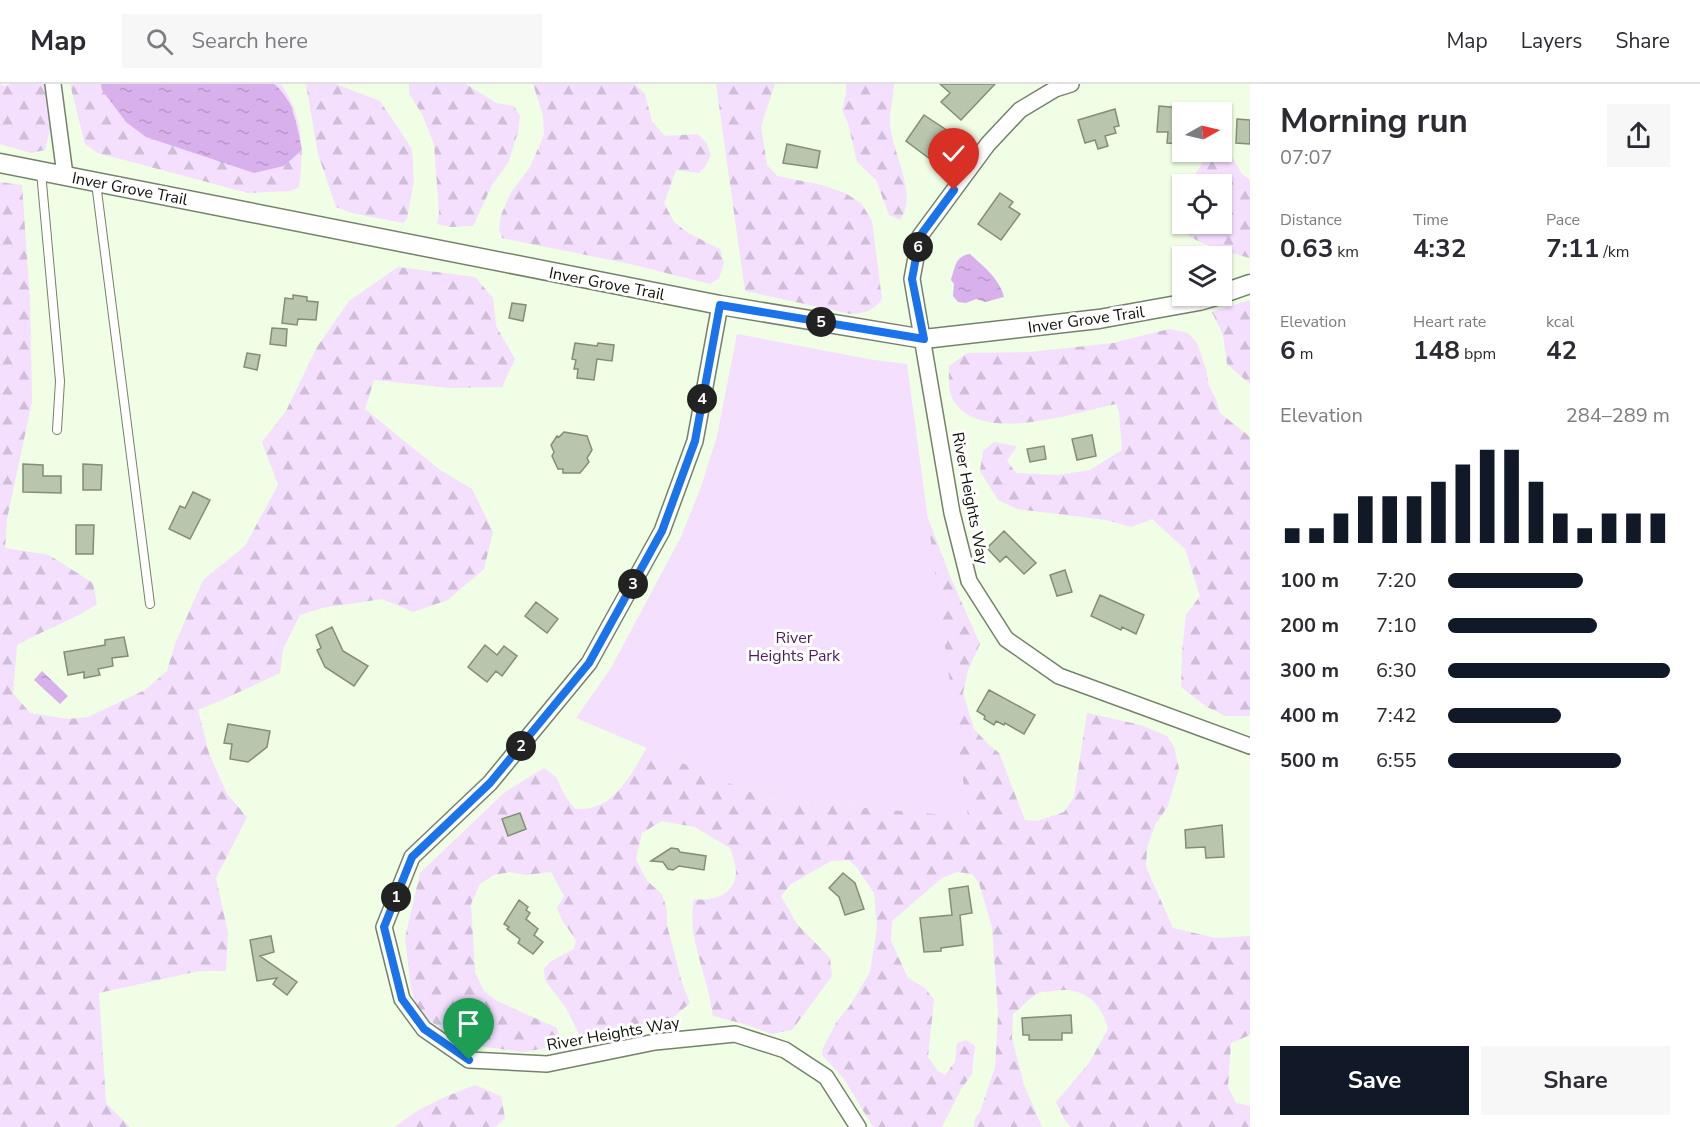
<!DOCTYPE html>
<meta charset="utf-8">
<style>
:root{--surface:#fff;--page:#f7f7f7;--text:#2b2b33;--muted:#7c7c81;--line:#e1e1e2;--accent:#111827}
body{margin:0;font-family:"Nunito Sans",sans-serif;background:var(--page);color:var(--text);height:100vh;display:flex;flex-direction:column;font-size:22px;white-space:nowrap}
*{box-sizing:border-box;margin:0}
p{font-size:20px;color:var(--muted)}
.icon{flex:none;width:33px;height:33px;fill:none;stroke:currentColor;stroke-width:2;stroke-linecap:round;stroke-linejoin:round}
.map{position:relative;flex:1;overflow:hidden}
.details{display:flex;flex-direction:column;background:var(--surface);width:450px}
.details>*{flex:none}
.needle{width:39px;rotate:82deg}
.tools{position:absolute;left:1172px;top:18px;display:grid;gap:12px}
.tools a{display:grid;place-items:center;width:60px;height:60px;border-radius:0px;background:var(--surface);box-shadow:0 2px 4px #0004;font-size:30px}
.pin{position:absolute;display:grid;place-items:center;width:51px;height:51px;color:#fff;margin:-62px -26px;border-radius:50% 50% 50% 0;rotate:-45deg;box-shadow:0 0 6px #0007}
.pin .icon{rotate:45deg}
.km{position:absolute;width:30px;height:30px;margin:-15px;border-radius:50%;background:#222;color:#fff;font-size:16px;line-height:30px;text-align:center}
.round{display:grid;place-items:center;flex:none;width:63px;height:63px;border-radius:0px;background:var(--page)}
.headline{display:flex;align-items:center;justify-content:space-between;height:102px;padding:0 30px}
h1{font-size:33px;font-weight:700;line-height:45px}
.metrics{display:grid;grid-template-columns:repeat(3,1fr);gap:9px;height:102px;padding:6px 30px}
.metrics div{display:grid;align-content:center}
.metrics b{font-size:26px;font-weight:700}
.metrics small{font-size:16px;font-weight:400}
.metrics p{font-size:16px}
.chart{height:168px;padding:12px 30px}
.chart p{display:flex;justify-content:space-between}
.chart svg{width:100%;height:108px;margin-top:6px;stroke:var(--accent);stroke-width:6}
.cta{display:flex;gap:12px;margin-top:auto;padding:12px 30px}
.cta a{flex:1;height:69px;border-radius:0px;background:var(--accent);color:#fff;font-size:24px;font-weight:700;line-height:69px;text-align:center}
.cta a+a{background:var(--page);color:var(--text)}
ul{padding:0 30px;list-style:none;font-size:20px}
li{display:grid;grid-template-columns:96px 72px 1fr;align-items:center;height:45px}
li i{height:15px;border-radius:8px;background:var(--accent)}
header{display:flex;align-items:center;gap:36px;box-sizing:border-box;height:84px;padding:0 30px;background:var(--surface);border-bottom:2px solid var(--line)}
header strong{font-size:28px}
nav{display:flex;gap:33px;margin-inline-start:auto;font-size:21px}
.search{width:420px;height:54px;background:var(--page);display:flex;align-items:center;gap:15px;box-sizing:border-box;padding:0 21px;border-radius:0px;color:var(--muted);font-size:22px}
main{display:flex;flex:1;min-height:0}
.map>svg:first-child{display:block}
.forest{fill:url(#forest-firs)}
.park{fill:#f4dfff}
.water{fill:url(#water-ripples)}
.building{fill:#b8c6ad;stroke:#818f77;stroke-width:1.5}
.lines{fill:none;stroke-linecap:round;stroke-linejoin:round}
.service-casing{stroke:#75826b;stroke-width:10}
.minor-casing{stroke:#75826b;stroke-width:18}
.tertiary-casing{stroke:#75826b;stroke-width:21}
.service{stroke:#fff;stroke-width:8}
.minor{stroke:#fff;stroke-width:15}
.tertiary{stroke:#fff;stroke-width:18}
.route-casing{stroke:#fff;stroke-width:12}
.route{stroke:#1a73e8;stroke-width:8}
.labels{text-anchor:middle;stroke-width:6;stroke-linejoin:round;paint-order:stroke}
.street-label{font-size:16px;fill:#0e130a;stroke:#fff}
.park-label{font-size:16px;fill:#4c1b61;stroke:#fff}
</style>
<header>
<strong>Map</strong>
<div class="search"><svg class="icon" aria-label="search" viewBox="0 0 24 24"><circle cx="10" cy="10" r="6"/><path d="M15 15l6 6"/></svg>Search here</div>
<nav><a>Map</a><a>Layers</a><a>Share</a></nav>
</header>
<main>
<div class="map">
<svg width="1250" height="1043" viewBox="0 0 1250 1043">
<defs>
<pattern id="forest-firs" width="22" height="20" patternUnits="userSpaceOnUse" patternTransform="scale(1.5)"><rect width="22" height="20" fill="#f4dfff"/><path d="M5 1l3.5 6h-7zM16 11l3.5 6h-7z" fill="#d0bed9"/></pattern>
<pattern id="water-ripples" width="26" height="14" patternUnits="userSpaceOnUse" patternTransform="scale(1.5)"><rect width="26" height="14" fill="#d8b0ec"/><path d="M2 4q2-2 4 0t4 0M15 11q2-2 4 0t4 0" fill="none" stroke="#b896c9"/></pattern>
</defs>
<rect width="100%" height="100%" fill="#effee4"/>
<path class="forest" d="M0 0 4 2 12 0H47L50 45 45 66 31 69 0 60Z
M70 0H281C304 34 304 63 299 103L291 107 248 109 98 69 85 60Z
M306 0H336L380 17 412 65 414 97 407 135 403 139 352 129 336 123 318 70Z
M409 0H466L496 19 514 22 520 32 518 48 508 79 492 101 473 142 451 143 437 140 439 129 434 60 422 30 409 10Z
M533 0H635L645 10 652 37 665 52 698 50 706 58 711 71 705 83 699 89 676 86 664 119 674 138 688 149 720 165 724 179 719 194 710 200 630 180 502 154 499 146 501 131 510 110 530 83 544 51 543 31Z
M716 0H775L761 42 767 81 777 92 822 101 845 109 861 119 872 137 882 215C873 227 865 229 851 230L745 207Z
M846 0H894C894 11 891 21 890 32 888 65 920 107 900 136L889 131 876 96 857 78 848 39 842 26 846 9Z
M1225 61 1242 90 1250 96V174C1229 168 1169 156 1176 126 1177 122 1180 117 1182 113V140H1221V100H1189L1210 68H1221V62Z
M0 98 22 101 30 217 32 318 7 435 5 464 49 471 93 499 97 520C72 537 43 546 17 561L13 609 30 629 68 635 88 633 145 606 167 587 175 560 203 496 245 462 278 401 262 358 286 327 317 263 349 217 398 183 475 193 493 214 496 242 515 275 502 303 450 304 374 296 365 325 440 386 472 405 493 448 484 485 448 516 413 528 382 515 322 524 300 531 283 565 280 589 222 616 198 626 209 669 227 710 247 733 216 794 228 849 226 887H199L99 909 106 1019 130 1043H0Z
M1250 216V300L1227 280 1223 251 1212 228Z
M1169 245 1188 249 1197 259 1206 285 1209 302 1215 313 1220 329 1250 353V632H1225L1207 623 1181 603 1182 567 1186 531 1200 512 1185 465 1152 435 1131 443 1106 436 1017 425 998 416 980 387 983 367 994 358 1017 362 1007 377 1016 389 1058 391 1090 386 1122 366 1119 328 1116 320C1075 328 978 363 952 314 948 305 949 291 949 282L967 269 1030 268 1113 259Z
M928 434 950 492 980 560 968 586 963 609 974 645 989 661 999 669 1025 736 1037 737 1064 728 1074 713 1087 629 1141 641 1167 652 1174 663 1179 684 1168 722 1155 741 1147 764 1146 783 1173 844 1216 854 1250 852V951L1231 959 1228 1003 1236 1019 1250 1022V1043H1071L1064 1035 1056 1018 1089 979 1108 945C1101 917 1082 902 1053 907 1049 908 1043 907 1039 909 1030 913 1021 924 1013 930L1012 954 1024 1001 1042 1043H974L975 1034 980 1028 995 983 998 930 992 843 979 799 972 790 957 788 942 794 892 837 891 857 908 894 925 904 934 916 928 973 938 987 945 991 955 978 957 959 966 956 975 962 972 990 961 1005 942 1043H873L844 995 823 972 822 966 837 937 849 923 870 888 877 844 874 809 857 784 849 776 831 777 791 800 781 812 797 840 830 874 832 892 792 946 772 950 744 940 713 932C711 921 709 910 706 899 699 871 688 845 694 815 713 818 735 811 736 788 736 781 732 771 730 764L695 743 662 737 642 749 636 775 647 797 662 810 667 826V841L682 899 690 919 669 937 599 955 581 954 566 924 545 896 544 885 551 877 574 865 576 856 562 836 557 824 564 812 551 788 526 791 510 788 494 791 480 800 471 820 475 888 484 907 497 917 557 944 559 954 555 962 525 968 461 960 429 936 417 923 411 905 405 854 420 789 505 708 544 684 556 693 565 712 575 725C581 725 588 725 594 723 618 717 636 683 647 663L767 715 881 725Z
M475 1001 501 1012 505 1034 495 1043H395C419 1023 446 1012 475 1001Z"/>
<path class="park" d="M737 250 874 276 907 280 968 733 767 715 576 634 611 584 681 453 701 403 717 352Z"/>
<path class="water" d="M101 0H274C294 16 297 42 302 66L284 82 254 89 146 53 126 38 102 6Z
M970 170C983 182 1000 195 1004 213L985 218 976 215 966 219 958 218 953 212 954 200 951 196C955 184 955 172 970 170Z
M42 587 68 612 60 620 34 596Z"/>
<path class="building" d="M940 0H995L961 36 941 18 950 9Z
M1159 22 1182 24V51H1180V60L1167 59 1168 48H1157Z
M1115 25 1119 42 1114 43 1116 49 1105 52 1108 62 1098 65 1095 56 1085 59 1078 36Z
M924 31 951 49 930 75 906 57Z
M1237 35 1250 36V60L1236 59Z
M787 60 820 67 817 84 783 79Z
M1000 109 1013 118 1009 123 1020 130 1001 156 978 140Z
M293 211 307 213V217L318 218 316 236 298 235 297 241 282 239 285 214 293 215Z
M512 219 526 221 523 237 509 234Z
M272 244 287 245 286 262 270 260Z
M575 259 597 262 598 259 614 261 612 277 597 275 594 296 577 294 578 285H574L576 276 572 275Z
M247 269 260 271 257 286 244 283Z
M564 348 587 352 592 366 587 374 589 378 580 389H563V385H558L552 372 554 368 551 361 557 352 559 353Z
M1092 351 1096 372 1077 376 1072 355Z
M1044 362 1046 375 1030 378 1027 365Z
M23 380 43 381V392H61V409L23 408Z
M83 380 102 381 101 406H83Z
M193 408 210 416 190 455 169 445 180 422 185 424Z
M76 441H94L93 470H76Z
M1004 447 1036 479 1024 490 1006 472 1000 478 987 464Z
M1065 486 1072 508 1057 512 1050 491Z
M1100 511 1144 531 1136 550 1122 543 1121 546 1091 532Z
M536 518 558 535 547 549 525 532Z
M332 543 343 567 368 582 354 602 325 583 317 566 321 564 316 551Z
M124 553 128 572 112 574 113 582 98 585 100 591 84 594V588L68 591 64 568 105 561V556Z
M485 561 497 571 504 562 517 572 502 592 496 587 487 598 468 583Z
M989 606 1035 631 1024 650 1005 639 1004 641 996 637 994 641 984 635 985 632 977 627Z
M228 640 270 647 267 663 248 678 230 675 232 660 224 659Z
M520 729 526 745 508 752 502 735Z
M1222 741 1224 773 1206 774 1205 763 1186 764 1185 746Z
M671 764 678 765 680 768 706 772 704 786 679 782 673 786 668 785 663 778 651 777Z
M843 789 855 799 864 825 845 831 839 813 829 804Z
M968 802 972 829 960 831 963 861 941 864V867L924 868 920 834 952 831 949 805Z
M519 816 528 823 526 826 530 829 526 835 538 845 534 851 543 858 533 870 518 859 520 855 507 845 509 843 504 840Z
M271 852 274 868 260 872 297 898 287 911 273 900 277 894 257 897 250 856Z
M1071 931 1072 949H1062V956H1029V951H1023L1022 934Z"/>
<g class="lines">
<defs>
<path id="service" d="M41 88 60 297 57 346
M96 99 150 520"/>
<path id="minor" d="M53 0 65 91
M1071 0 1055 5 1020 26 988 60 920 152 912 195 952 429 969 497 1006 555 1059 592 1250 662
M720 221 695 357 662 447 589 579 490 699 412 773 384 843 402 915 424 945 469 976 547 980 655 958 735 950 785 966 826 993 858 1043"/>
<path id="tertiary" d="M0 79 720 221 924 255 1099 235 1199 217 1216 212
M1221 210 1250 200"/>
</defs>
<use href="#service" class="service-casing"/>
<use href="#minor" class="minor-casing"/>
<use href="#tertiary" class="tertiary-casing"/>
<use href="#service" class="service"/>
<use href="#minor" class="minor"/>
<use href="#tertiary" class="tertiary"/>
</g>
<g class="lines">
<defs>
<path id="route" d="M469 976 424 945 402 915 384 843 412 773 490 699 589 579 662 447 695 357 720 221 924 255 912 195 920 152 954 106"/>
</defs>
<use href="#route" class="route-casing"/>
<use href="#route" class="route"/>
</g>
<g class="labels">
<g class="street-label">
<text transform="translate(130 104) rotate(11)" y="6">Inver Grove Trail</text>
<text transform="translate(607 199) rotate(11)" y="6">Inver Grove Trail</text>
<text transform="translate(1086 235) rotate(-8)" y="6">Inver Grove Trail</text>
<text transform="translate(971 414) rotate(79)" y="6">River Heights Way</text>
<text transform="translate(613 949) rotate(-10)" y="6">River Heights Way</text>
</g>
<g class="park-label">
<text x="794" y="559">River<tspan x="794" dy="18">Heights Park</tspan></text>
</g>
</g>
</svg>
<div class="tools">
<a><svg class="needle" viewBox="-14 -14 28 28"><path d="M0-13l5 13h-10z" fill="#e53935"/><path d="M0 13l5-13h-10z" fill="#7c7c81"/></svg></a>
<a><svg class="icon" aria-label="locate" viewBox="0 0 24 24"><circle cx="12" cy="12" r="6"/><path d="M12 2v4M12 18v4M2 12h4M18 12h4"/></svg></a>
<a><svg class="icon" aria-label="layers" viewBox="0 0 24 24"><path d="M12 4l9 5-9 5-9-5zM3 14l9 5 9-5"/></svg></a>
</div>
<div class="pin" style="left:469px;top:976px;background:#1e9e55"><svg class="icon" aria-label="arrive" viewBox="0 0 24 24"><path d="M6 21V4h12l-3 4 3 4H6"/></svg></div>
<div class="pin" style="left:954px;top:106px;background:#d93025"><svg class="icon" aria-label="check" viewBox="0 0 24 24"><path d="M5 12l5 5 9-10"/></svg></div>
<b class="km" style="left:396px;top:813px">1</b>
<b class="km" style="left:521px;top:662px">2</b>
<b class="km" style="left:633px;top:500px">3</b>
<b class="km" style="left:702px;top:315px">4</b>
<b class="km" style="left:821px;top:238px">5</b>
<b class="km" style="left:918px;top:163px">6</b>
</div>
<section class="details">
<div class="headline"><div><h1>Morning run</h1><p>07:07</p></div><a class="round"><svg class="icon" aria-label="share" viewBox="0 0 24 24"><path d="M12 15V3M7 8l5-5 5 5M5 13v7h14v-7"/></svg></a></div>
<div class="metrics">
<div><p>Distance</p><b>0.63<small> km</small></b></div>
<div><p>Time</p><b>4:32</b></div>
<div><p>Pace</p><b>7:11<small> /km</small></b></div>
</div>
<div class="metrics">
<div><p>Elevation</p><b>6<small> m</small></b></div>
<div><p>Heart rate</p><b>148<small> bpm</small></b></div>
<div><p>kcal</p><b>42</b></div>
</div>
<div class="chart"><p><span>Elevation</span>284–289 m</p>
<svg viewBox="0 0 160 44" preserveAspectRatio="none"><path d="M5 44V38M15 44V38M25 44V32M35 44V25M45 44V25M55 44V25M65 44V19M75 44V12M85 44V6M95 44V6M105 44V19M115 44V32M125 44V38M135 44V32M145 44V32M155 44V32"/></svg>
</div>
<ul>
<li><b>100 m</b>7:20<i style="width:61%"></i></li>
<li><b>200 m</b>7:10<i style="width:67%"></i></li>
<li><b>300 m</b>6:30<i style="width:100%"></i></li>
<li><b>400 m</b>7:42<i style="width:51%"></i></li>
<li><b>500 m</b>6:55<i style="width:78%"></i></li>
</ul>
<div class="cta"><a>Save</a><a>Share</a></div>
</section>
</main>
